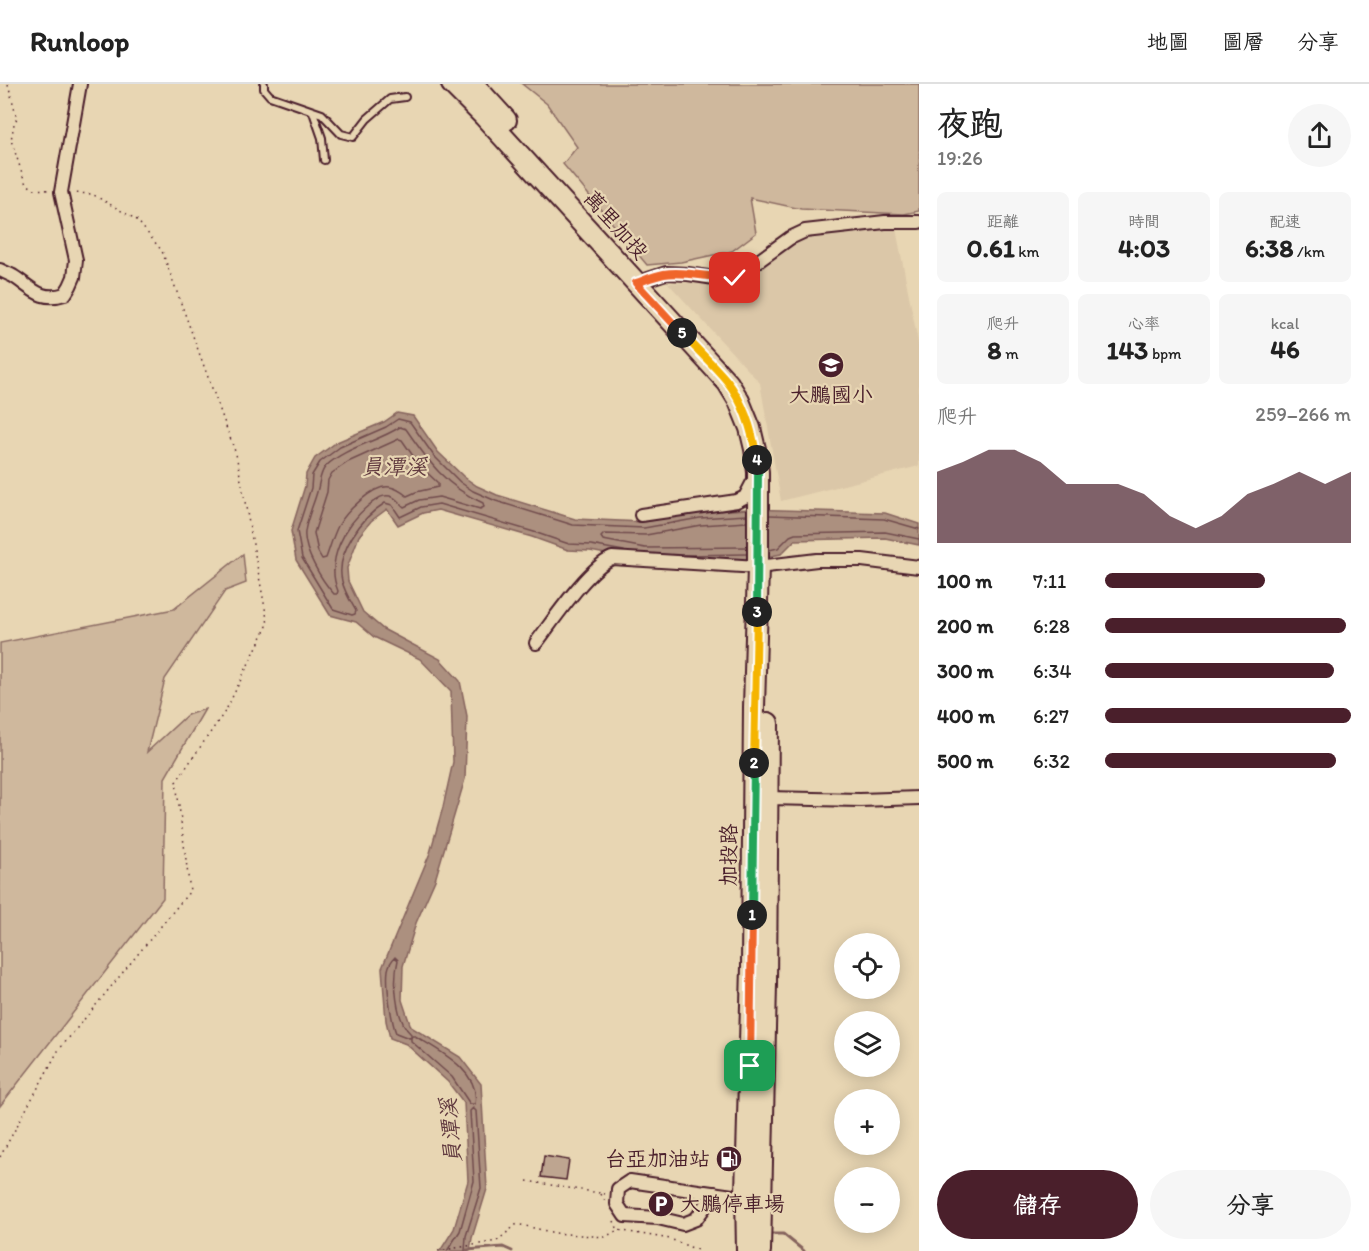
<!DOCTYPE html>
<html lang="zh-TW">
<meta charset="utf-8">
<style>
:root{--surface:#fff;--page:#f6f6f6;--text:#222;--muted:#767676;--line:#e0e0e0;--accent:#4a1f2b}
body{margin:0;font-family:Itim,"LXGW WenKai TC",sans-serif;background:var(--page);color:var(--text);height:100vh;display:flex;flex-direction:column;font-size:22px;white-space:nowrap}
*{box-sizing:border-box;margin:0}
p{font-size:20px;color:var(--muted)}
.icon{flex:none;width:33px;height:33px;fill:none;stroke:currentColor;stroke-width:2;stroke-linecap:round;stroke-linejoin:round}
.map{position:relative;flex:1;overflow:hidden}
.sheet{display:flex;flex-direction:column;background:var(--surface);width:450px}
.sheet>*{flex:none}
.tools{position:absolute;left:834px;top:849px;display:grid;gap:12px}
.tools a{display:grid;place-items:center;width:66px;height:66px;border-radius:50%;background:var(--surface);box-shadow:0 3px 15px #0003;font-size:30px}
.pin{position:absolute;display:grid;place-items:center;width:51px;height:51px;color:#fff;margin:-26px;border-radius:12px;box-shadow:0 3px 9px #0006}
.km{position:absolute;width:30px;height:30px;margin:-15px;border-radius:50%;background:#222;color:#fff;font-size:16px;line-height:30px;text-align:center}
.round{display:grid;place-items:center;flex:none;width:63px;height:63px;border-radius:32px;background:var(--page)}
.headline{display:flex;align-items:center;justify-content:space-between;height:102px;padding:0 18px}
h1{font-size:33px;font-weight:800;line-height:45px}
.metrics{display:grid;grid-template-columns:repeat(3,1fr);gap:9px;height:102px;padding:6px 18px}
.metrics div{display:grid;align-content:center;border-radius:9px;background:var(--page);text-align:center}
.metrics b{font-size:26px;font-weight:800}
.metrics small{font-size:16px;font-weight:400}
.metrics p{font-size:16px}
.chart{height:168px;padding:12px 18px}
.chart p{display:flex;justify-content:space-between}
.chart svg{width:100%;height:108px;margin-top:6px;fill:var(--accent);opacity:.7}
.button{display:flex;gap:12px;margin-top:auto;padding:12px 18px}
.button a{flex:1;height:69px;border-radius:36px;background:var(--accent);color:#fff;font-size:24px;font-weight:800;line-height:69px;text-align:center}
.button a+a{background:var(--page);color:var(--text)}
ul{padding:0 18px;list-style:none;font-size:20px}
li{display:grid;grid-template-columns:96px 72px 1fr;align-items:center;height:45px}
li i{height:15px;border-radius:8px;background:var(--accent)}
header{display:flex;align-items:center;gap:36px;box-sizing:border-box;height:84px;padding:0 30px;background:var(--surface);border-bottom:2px solid var(--line)}
header strong{font-size:28px}
nav{display:flex;gap:33px;margin-inline-start:auto;font-size:21px}
main{display:flex;flex:1;min-height:0}
.map>svg:first-child{display:block}
.built{fill:#dbc7a8}
.green{fill:#cfb89d;stroke:#8c6c64;stroke-width:1.5}
.water{fill:#ac907f;stroke:#85635d;stroke-width:1.5}
.lines{fill:none;stroke-linecap:round;stroke-linejoin:round}
.shore{stroke:#714c4d;stroke-width:1.5}
.stream{stroke:#85635d;stroke-width:3}
.building{fill:#bea590;stroke:#4a1f2b;stroke-width:1.5}
.service-casing{stroke:#4a1f2b;stroke-width:10}
.minor-casing{stroke:#4a1f2b;stroke-width:16}
.primary-casing{stroke:#4a1f2b;stroke-width:24}
.path{stroke:#4a1f2b;stroke-width:1.5;stroke-dasharray:1.5 4.5;stroke-linecap:butt}
.service{stroke:#e8d6b3;stroke-width:6}
.minor{stroke:#e8d6b3;stroke-width:12}
.primary{stroke:#e8d6b3;stroke-width:20}
.split-1-casing{stroke:#fff;stroke-width:12}
.split-2-casing{stroke:#fff;stroke-width:12}
.split-3-casing{stroke:#fff;stroke-width:12}
.split-4-casing{stroke:#fff;stroke-width:12}
.split-5-casing{stroke:#fff;stroke-width:12}
.split-6-casing{stroke:#fff;stroke-width:12}
.split-1{stroke:#f0652b;stroke-width:8}
.split-2{stroke:#22a559;stroke-width:8}
.split-3{stroke:#f5b400;stroke-width:8}
.split-4{stroke:#22a559;stroke-width:8}
.split-5{stroke:#f5b400;stroke-width:8}
.split-6{stroke:#f0652b;stroke-width:8}
.labels{text-anchor:middle;stroke-width:4.5;stroke-linejoin:round;paint-order:stroke}
.street-label{font-size:21px;fill:#4a1f2b;stroke:#e8d6b3}
.poi-label{font-size:21px;fill:#4a1f2b;stroke:#e8d6b3}
.water-label{font-size:22px;font-style:italic;fill:#623b40;stroke:#e8d6b3}
</style>
<header>
<strong>Runloop</strong>
<nav><a>地圖</a><a>圖層</a><a>分享</a></nav>
</header>
<main>
<div class="map">
<svg width="919" height="1167" viewBox="0 0 919 1167">
<rect width="100%" height="100%" fill="#e8d6b3"/>
<filter id="ink" filterUnits="userSpaceOnUse"><feTurbulence type="fractalNoise" baseFrequency=".0167" numOctaves="2"/><feDisplacementMap in="SourceGraphic" scale="12" xChannelSelector="R" yChannelSelector="G"/><feConvolveMatrix kernelMatrix="1 2 1 2 8 2 1 2 1" color-interpolation-filters="sRGB"/></filter>
<g filter="url(#ink)">
<path class="built" d="M896 145 919 263V382L781 417 760 299 668 199 736 197 786 152Z"/>
<path class="green" d="M522 0H919V127L904 130 801 125 750 114 756 149 732 167 681 178 647 181 563 80 577 63 547 20Z
M243 470 246 499 225 507 165 595 147 668 187 631 205 625 165 694 163 814 0 1022V559L174 525Z"/>
<path class="water" d="M397 329 413 332 438 368 464 393 477 402 497 411 575 435 644 438 699 428 748 425 885 429 919 440V461L885 454 795 456 781 470 746 477H644L590 467 568 466 532 453 438 426 423 429 398 441 387 425 371 437 359 452 347 484 348 497 363 528 383 545 440 575 460 597 467 632 465 695 435 796 416 839 403 882 402 916 411 943 460 973 481 1000 487 1105 472 1154 470 1167H440L454 1145 468 1097 464 1019 448 998 406 960 390 954 386 937 382 884 430 769 443 723 453 678 451 607 420 575 374 553 356 538 330 531 296 476 291 447 305 402 306 390 315 374 337 358 384 338Z"/>
<g class="lines">
<path class="shore" d="M400 343 406 345C428 377 446 403 483 419L484 423 480 425 439 413 419 416 404 423C399 419 396 413 390 412 381 410 375 417 369 421 345 441 325 476 338 507L337 510H334C322 497 303 466 305 448 306 437 314 419 317 408 320 399 319 390 326 382 346 363 377 358 400 343Z
M399 355 402 356 420 382 438 399V403L416 408 407 412C402 408 397 404 390 403 373 400 346 428 338 442 333 452 330 463 326 474L322 475 318 468 314 449 327 408 328 396 332 389 348 378Z
M769 431 884 435 919 445
M747 438 701 441 646 451 604 450 601 453 603 456 645 464 747 463
M769 466 778 464 790 452 795 450 885 448 919 455
M624 467 591 461 569 460 534 448 439 420 421 423 400 433 392 421 385 419C362 433 335 469 342 497 344 507 351 518 356 527L355 530 352 531 333 525 302 474 297 447 311 404 312 391 320 378 340 363 386 343 398 335 410 338 434 372 460 398 473 407 496 417 573 441 644 444 700 434 747 431
M684 471 747 470
M395 873 398 876C393 896 395 936 411 950V953L409 954 396 949C391 936 386 900 388 886 389 881 392 876 395 873Z
M412 952H415C439 967 481 987 475 1020H470L452 993 411 957V954Z
M447 1167 460 1147 474 1097 470 1027 473 1024 476 1027 481 1104 466 1152 465 1167"/>
<path class="stream" d="M771 1150H783L804 1167
M467 1166 503 1163 512 1167"/>
</g>
<path class="building" d="M544 1072 569 1076 566 1096 541 1093Z"/>
<g class="lines">
<defs>
<path id="service" d="M264 0V5L270 12 322 30 341 50 353 53 367 35 390 15 405 13
M313 28 322 54 324 76"/>
<path id="minor" d="M0 186C4 188 9 190 13 192 32 204 40 218 65 210L70 202 74 193 76 176 61 108 80 0
M636 199 666 189 688 190 721 195 735 194 790 154 805 147 885 138H919
M641 431 737 417 745 413 755 394
M536 559C553 537 588 484 612 474L758 483 817 476H862L919 483
M767 714 860 716 919 714
M715 1109 696 1135 683 1140 658 1134 625 1132 617 1120 618 1105 630 1097 746 1114"/>
<path id="primary" d="M452 0 484 32 728 299 739 317 750 344 755 365 758 388V483L754 623 752 883 746 1109 747 1167
M473 0 506 36
M760 1167 766 900 768 639"/>
</defs>
<use href="#service" class="service-casing"/>
<use href="#minor" class="minor-casing"/>
<use href="#primary" class="primary-casing"/>
<path class="path" d="M8 0 17 34 14 40 11 56 25 98 33 105 49 106
M0 1073 58 967 190 807 176 698 226 626 268 540 236 370 162 167 137 136 92 110 74 109
M527 1097 605 1110
M601 1110 606 1119
M614 1137 618 1146 670 1155 700 1167
M438 1167 497 1157 517 1140 555 1149 605 1153 618 1146"/>
<use href="#service" class="service"/>
<use href="#minor" class="minor"/>
<use href="#primary" class="primary"/>
</g>
</g>
<g class="lines" filter="url(#ink)">
<defs>
<path id="split-1" d="M750 982 752 831"/>
<path id="split-2" d="M752 831 754 679"/>
<path id="split-3" d="M754 679 757 528"/>
<path id="split-4" d="M757 376 758 388 757 528"/>
<path id="split-5" d="M682 249C696 265 713 280 727 297 744 319 753 349 757 376"/>
<path id="split-6" d="M682 249 636 199C645 196 654 192 664 190 684 186 713 195 735 194"/>
</defs>
<use href="#split-1" class="split-1-casing"/>
<use href="#split-2" class="split-2-casing"/>
<use href="#split-3" class="split-3-casing"/>
<use href="#split-4" class="split-4-casing"/>
<use href="#split-5" class="split-5-casing"/>
<use href="#split-6" class="split-6-casing"/>
<use href="#split-1" class="split-1"/>
<use href="#split-2" class="split-2"/>
<use href="#split-3" class="split-3"/>
<use href="#split-4" class="split-4"/>
<use href="#split-5" class="split-5"/>
<use href="#split-6" class="split-6"/>
</g>
<defs>
<symbol id="school-disc" viewBox="-11 -11 22 22"><circle r="9.5" fill="#4a1f2b" stroke="#e8d6b3"/><path d="M0-5L7-2L0 1L-7-2ZM-4 1L0 2.5L4 1V4Q0 6-4 4Z" fill="#fff"/></symbol>
<symbol id="fuel-disc" viewBox="-11 -11 22 22"><circle r="9.5" fill="#4a1f2b" stroke="#e8d6b3"/><path d="M-5.5-6h7V0h2V4h1.3V-2.5L3-4.5l.8-.8L6-3V5H2.5V1h-1V6h-7ZM-4.2-4.7v3.2H.2V-4.7Z" fill="#fff"/></symbol>
<symbol id="parking-disc" viewBox="-11 -11 22 22"><circle r="9.5" fill="#4a1f2b" stroke="#e8d6b3"/><path d="M-3.5-5.5H1a3.5 3.5 0 0 1 0 7H-1V5.5H-3.5ZM-1-3.4V-.6H.8a1.4 1.4 0 0 0 0-2.8Z" fill="#fff"/></symbol>
</defs>
<g fill-rule="evenodd">
<use href="#school-disc" x="816" y="266" width="30" height="30"/>
<use href="#fuel-disc" x="714" y="1060" width="30" height="30"/>
<use href="#parking-disc" x="646" y="1105" width="30" height="30"/>
</g>
<g class="labels">
<g class="street-label">
<text transform="translate(616 141) rotate(48)" y="7">萬里加投</text>
<text transform="translate(729 771) rotate(-90)" y="7">加投路</text>
</g>
<g class="poi-label">
<text x="831" y="318">大鵬國小</text>
<text x="710" y="1082" text-anchor="end">台亞加油站</text>
<text x="680" y="1127" text-anchor="start">大鵬停車場</text>
</g>
<g class="water-label">
<text x="394" y="390">員潭溪</text>
<text transform="translate(450 1047) rotate(-95)" y="8">員潭溪</text>
</g>
</g>
</svg>
<div class="tools">
<a><svg class="icon" aria-label="locate" viewBox="0 0 24 24"><circle cx="12" cy="12" r="6"/><path d="M12 2v4M12 18v4M2 12h4M18 12h4"/></svg></a>
<a><svg class="icon" aria-label="layers" viewBox="0 0 24 24"><path d="M12 4l9 5-9 5-9-5zM3 14l9 5 9-5"/></svg></a>
<a>+</a>
<a>−</a>
</div>
<div class="pin" style="left:750px;top:982px;background:#1e9e55"><svg class="icon" aria-label="arrive" viewBox="0 0 24 24"><path d="M6 21V4h12l-3 4 3 4H6"/></svg></div>
<div class="pin" style="left:735px;top:194px;background:#d93025"><svg class="icon" aria-label="check" viewBox="0 0 24 24"><path d="M5 12l5 5 9-10"/></svg></div>
<b class="km" style="left:752px;top:831px">1</b>
<b class="km" style="left:754px;top:679px">2</b>
<b class="km" style="left:757px;top:528px">3</b>
<b class="km" style="left:757px;top:376px">4</b>
<b class="km" style="left:682px;top:249px">5</b>
</div>
<section class="sheet">
<div class="headline"><div><h1>夜跑</h1><p>19:26</p></div><a class="round"><svg class="icon" aria-label="share" viewBox="0 0 24 24"><path d="M12 15V3M7 8l5-5 5 5M5 13v7h14v-7"/></svg></a></div>
<div class="metrics">
<div><p>距離</p><b>0.61<small> km</small></b></div>
<div><p>時間</p><b>4:03</b></div>
<div><p>配速</p><b>6:38<small> /km</small></b></div>
</div>
<div class="metrics">
<div><p>爬升</p><b>8<small> m</small></b></div>
<div><p>心率</p><b>143<small> bpm</small></b></div>
<div><p>kcal</p><b>46</b></div>
</div>
<div class="chart"><p><span>爬升</span>259–266 m</p>
<svg viewBox="0 0 160 44" preserveAspectRatio="none"><path d="M0 44V15L10 11L20 6L30 6L40 11L50 20L60 20L70 20L80 24L90 33L100 38L110 33L120 24L130 20L140 15L150 20L160 15V44z"/></svg>
</div>
<ul>
<li><b>100 m</b>7:11<i style="width:65%"></i></li>
<li><b>200 m</b>6:28<i style="width:98%"></i></li>
<li><b>300 m</b>6:34<i style="width:93%"></i></li>
<li><b>400 m</b>6:27<i style="width:100%"></i></li>
<li><b>500 m</b>6:32<i style="width:94%"></i></li>
</ul>
<div class="button"><a>儲存</a><a>分享</a></div>
</section>
</main>
